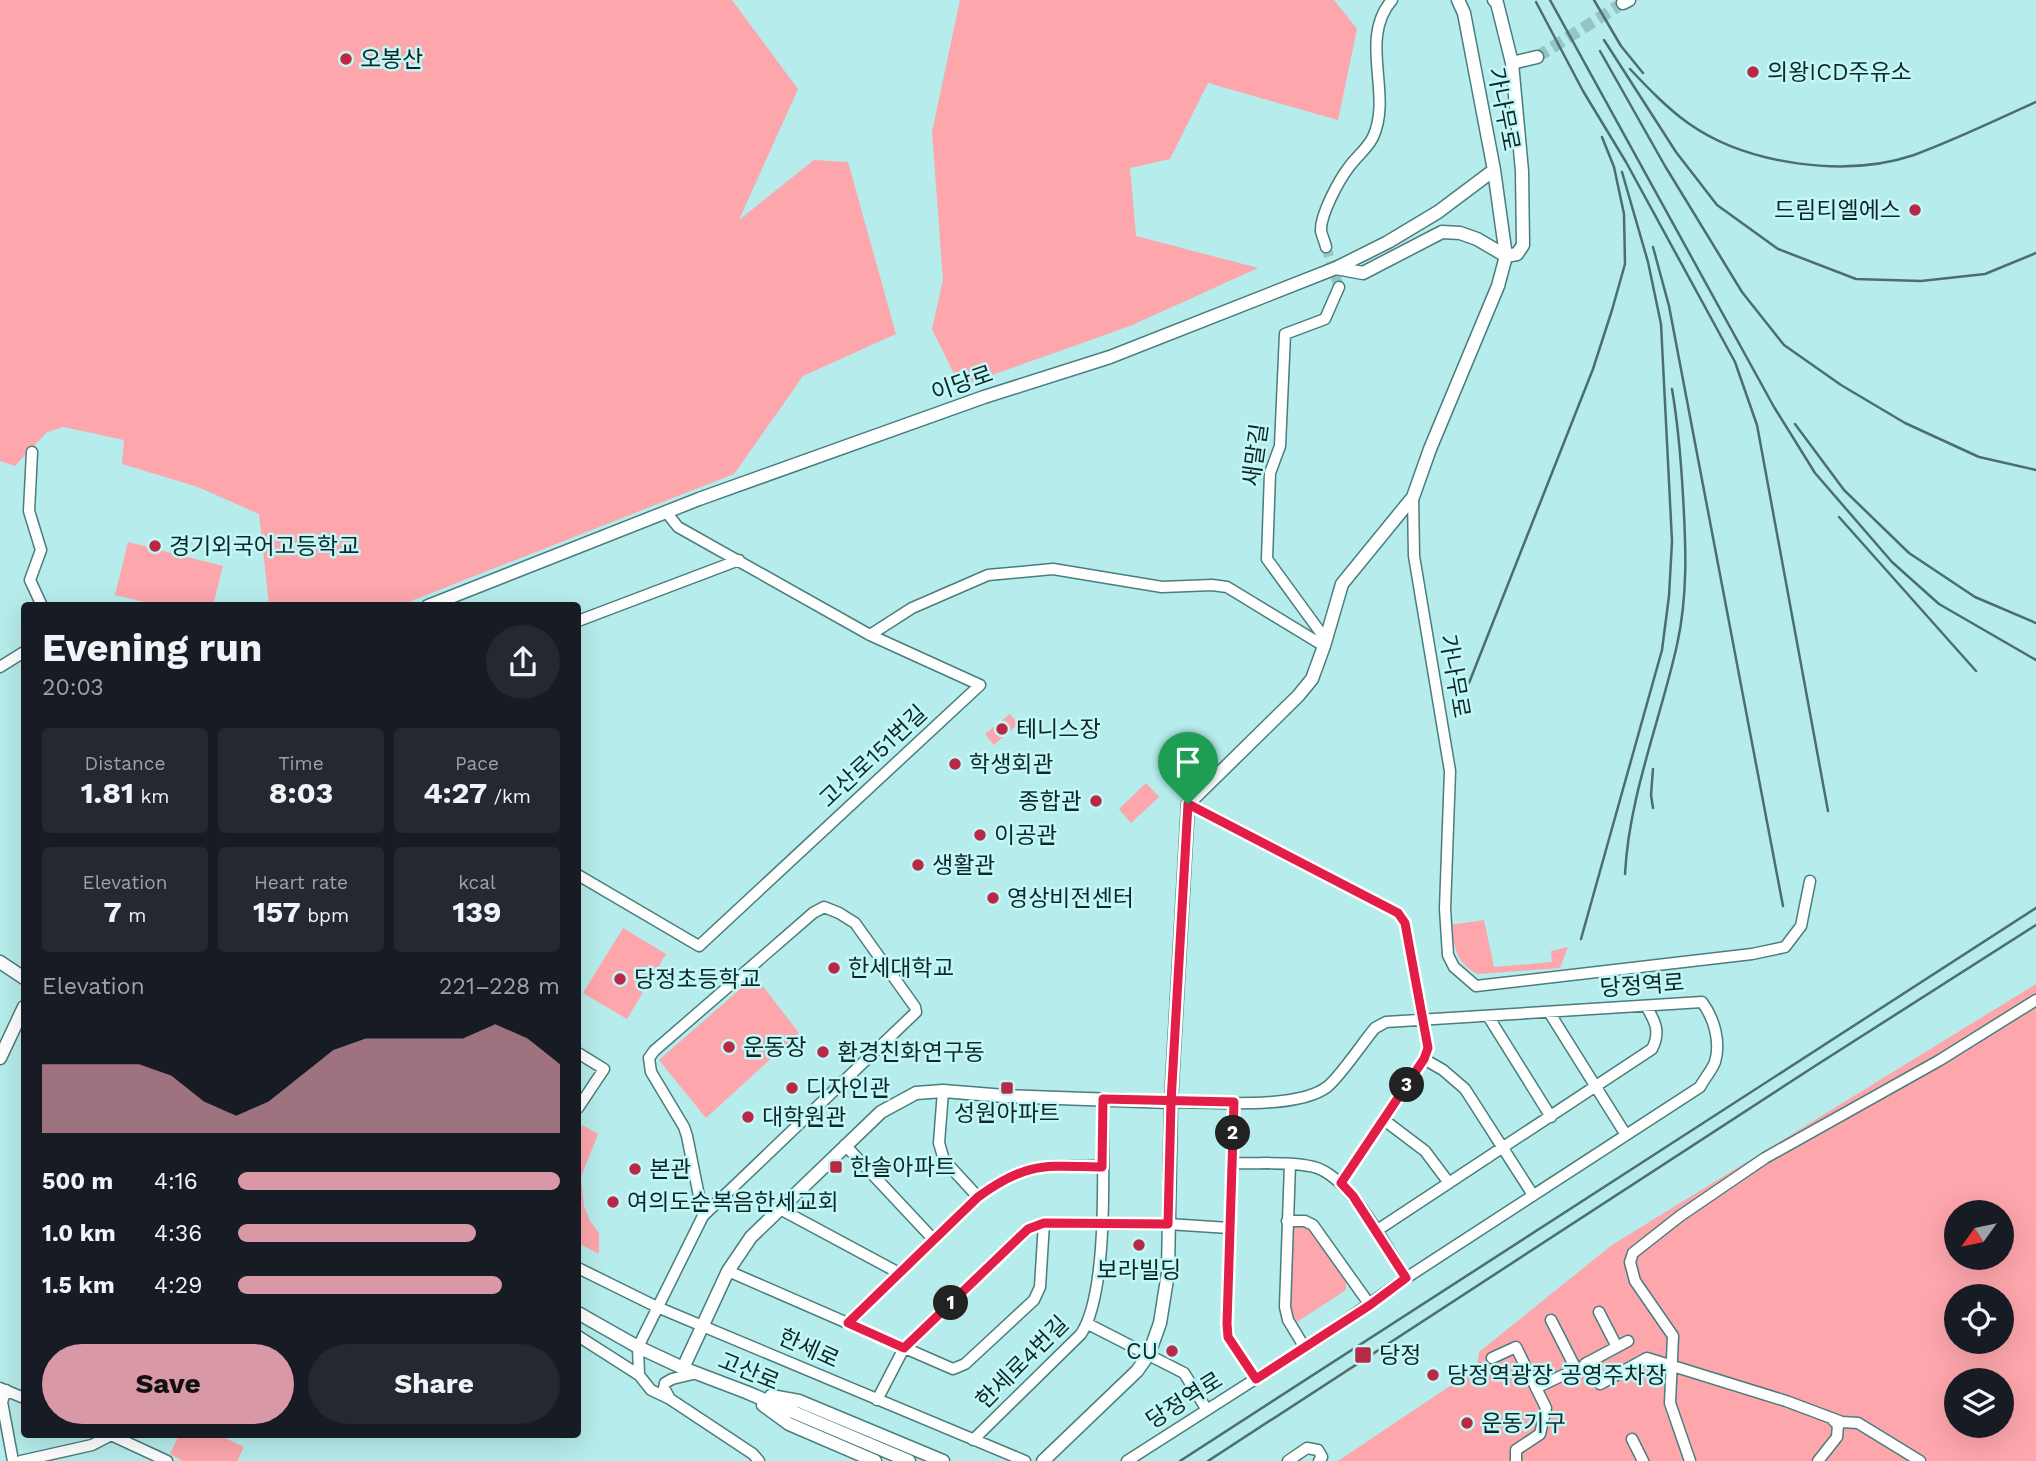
<!DOCTYPE html>
<meta charset="utf-8">
<style>
:root{--surface:#171b24;--page:#242831;--text:#f1f3f6;--muted:#9ea1a6;--accent:#d898a6}
body{margin:0;font-family:"Work Sans","Noto Sans KR",sans-serif;background:var(--page);color:var(--text);height:100vh;display:flex;flex-direction:column;font-size:26px;white-space:nowrap}
*{box-sizing:border-box;margin:0}
p{font-size:23px;color:var(--muted)}
.icon{flex:none;width:38px;height:38px;fill:none;stroke:currentColor;stroke-width:2;stroke-linecap:round;stroke-linejoin:round}
.map{position:relative;flex:1;overflow:hidden}
.sheet{position:absolute;left:21px;top:602px;width:560px;height:836px;display:flex;flex-direction:column;background:var(--surface);border-radius:7px;box-shadow:0 7px 28px #0002}
.sheet>*{flex:none}
.needle{width:46px;rotate:237deg}
.controls{position:absolute;left:1944px;top:1200px;display:grid;gap:14px}
.controls a{display:grid;place-items:center;width:70px;height:70px;border-radius:50%;background:var(--surface);box-shadow:0 7px 28px #0002;font-size:35px}
.pin{position:absolute;display:grid;place-items:center;width:60px;height:60px;color:#fff;margin:-72px -30px;border-radius:50% 50% 50% 0;rotate:-45deg;box-shadow:0 0 7px #0007}
.pin .icon{rotate:45deg}
.km{position:absolute;width:35px;height:35px;margin:-18px;border-radius:50%;background:#222;color:#fff;font-size:19px;line-height:35px;text-align:center}
.round{display:grid;place-items:center;flex:none;width:74px;height:74px;border-radius:37px;background:var(--page)}
.overview{display:flex;align-items:center;justify-content:space-between;height:119px;padding:0 21px}
h1{font-size:38px;font-weight:700;line-height:52px}
.figures{display:grid;grid-template-columns:repeat(3,1fr);gap:10px;height:119px;padding:7px 21px}
.figures div{display:grid;align-content:center;border-radius:7px;background:var(--page);text-align:center}
.figures b{font-size:30px;font-weight:700}
.figures small{font-size:19px;font-weight:400}
.figures p{font-size:19px}
.chart{height:196px;padding:14px 21px}
.chart p{display:flex;justify-content:space-between}
.chart svg{width:100%;height:126px;margin-top:7px;fill:var(--accent);opacity:.7}
.cta{display:flex;gap:14px;margin-top:auto;padding:14px 21px}
.cta a{flex:1;height:80px;border-radius:42px;background:var(--accent);color:#111;font-size:28px;font-weight:700;line-height:80px;text-align:center}
.cta a+a{background:var(--page);color:var(--text)}
ul{padding:0 21px;list-style:none;font-size:23px}
li{display:grid;grid-template-columns:112px 84px 1fr;align-items:center;height:52px}
li i{height:18px;border-radius:9px;background:var(--accent)}
.map>svg:first-child{display:block}
.green{fill:#fda6ac;fill-rule:evenodd}
.lines{fill:none;stroke-linecap:round;stroke-linejoin:round}
.minor-tunnel{stroke:#95c5c4;stroke-width:10;stroke-dasharray:10 5;stroke-linecap:butt}
.tertiary-tunnel{stroke:#95c5c4;stroke-width:12;stroke-dasharray:12 6;stroke-linecap:butt}
.minor-casing{stroke:#4a7d7d;stroke-width:13}
.tertiary-casing{stroke:#4a7d7d;stroke-width:15}
.minor{stroke:#fff;stroke-width:10}
.tertiary{stroke:#fff;stroke-width:12}
.rail{stroke:#4d6e6e;stroke-width:2.5}
.route-casing{stroke:#fff;stroke-width:14}
.route{stroke:#e11d48;stroke-width:9}
.poi-dot{fill:#b92845;stroke:#c2f9f8;stroke-width:2.5}
.labels{text-anchor:middle;stroke-width:5;stroke-linejoin:round;paint-order:stroke}
.poi-label{font-size:23px;fill:#112727;stroke:#c2f9f8;text-anchor:start}
.street-label{font-size:23px;fill:#112727;stroke:#c2f9f8}
</style>
<div class="map">
<svg width="2036" height="1461" viewBox="0 0 2036 1461">
<rect width="100%" height="100%" fill="#b6eceb"/>
<path class="green" d="M0 0H732L798 89 739 220 814 160 848 162 896 334 803 376 734 474 401 605H269L259 514 198 487 122 464 124 440 64 427 47 432 15 466 0 461Z
M960 0H1334L1357 29 1338 120 1208 83 1170 159 1130 168 1136 236 1258 268 1130 326 972 382 953 372 932 329 943 280 932 132Z
M128 542 223 566 213 605H157L115 595Z
M1010 714 1018 724 994 745 985 734Z
M1146 783 1159 797 1131 823 1119 809Z
M1484 920 1494 967 1552 962 1551 951 1568 947 1560 968 1478 974C1456 964 1454 946 1451 925Z
M623 928 666 954 627 1019 583 993Z
M755 976 799 1033 706 1118 659 1060Z
M2036 984V1461H1338L1477 1368 1479 1352 1612 1245ZM1956 1213H2002V1258H1956ZM1956 1297H2002V1342H1956ZM1956 1381H2002V1426H1956Z
M582 1125 598 1134 581 1177 584 1206 590 1221 599 1233V1254L578 1243V1133Z
M1294 1224C1319 1226 1334 1262 1346 1281V1290L1297 1322 1288 1306Z
M179 1435H219L244 1447 237 1461H183L170 1454Z"/>
<g class="lines">
<path class="minor-tunnel" d="M1326 247 1339 287"/>
<path class="tertiary-tunnel" d="M1537 57 1623 3"/>
<defs>
<path id="minor" d="M1326 247C1325 242 1322 236 1321 231 1320 215 1339 180 1349 167 1356 157 1368 148 1373 137 1393 94 1358 39 1392 0
M32 452 29 511 41 550 30 580 42 606
M1413 497 1414 556 1450 771 1445 909 1448 955 1454 967 1476 986 1752 954 1785 947 1801 926 1810 881
M578 621 739 560
M870 635 912 608 988 575 1053 569 1162 587 1212 585 1227 587 1324 646
M1326 640 1267 559 1270 473 1280 446 1285 334 1325 319 1339 287
M0 667 24 652
M1188 804 1398 913 1405 923 1428 1048 1424 1059 1341 1183
M578 875 699 946 980 685 870 635 678 527 666 512
M1549 1012 1626 1135
M1488 1016 1551 1117
M578 1053 604 1069 578 1108
M1424 1059 1443 1070 1465 1089 1533 1195
M943 1091 939 1143 944 1160 978 1197
M1234 1102 1227 1324 1228 1337 1256 1379
M1384 1120 1425 1151 1449 1183
M845 1145 934 1240
M1233 1163C1259 1164 1289 1161 1314 1167 1351 1177 1386 1247 1406 1278
M1290 1164 1285 1307 1288 1320 1305 1348
M780 1209 899 1273
M1287 1221H1305L1313 1225 1370 1305
M1376 1231 1652 1049C1661 1032 1655 1021 1646 1006
M578 1268 657 1307 1025 1461
M728 1271 953 1369 965 1364 1034 1300 1040 1287 1044 1223
M1599 1312 1617 1347
M848 1323 978 1197C1028 1161 1044 1166 1102 1166
M1088 1324 1184 1373 1207 1410
M578 1336 639 1375 651 1390 670 1399 753 1454 759 1461
M1492 1358 1516 1347 1546 1408 1540 1434 1516 1450V1461
M1588 1362 1600 1384 1647 1358 1786 1401 1842 1422 1858 1423 1920 1461
M1585 1364 1628 1341
M639 1375 638 1347 703 1216 916 1012 915 1007 855 923 839 913 824 907 813 913 654 1051 649 1058 651 1072 684 1127 687 1136 703 1216
M0 1388 24 1398
M1536 1388 1576 1369 1551 1320
M6 1390 2 1402 13 1461
M670 1399 664 1388 665 1383 672 1379 697 1373
M877 1400 904 1348 1028 1229 1044 1223 1168 1224 1229 1228
M111 1435 167 1461
M1632 1439 1643 1461
M973 1440 1081 1334C1110 1290 1102 1156 1103 1099
M21 1461 92 1445 111 1435
M1127 1461 1329 1332 1406 1278 1700 1087C1704 1079 1712 1070 1715 1062 1721 1042 1714 1018 1702 1002L1386 1022 1375 1028C1363 1042 1340 1077 1327 1087 1297 1110 1210 1102 1171 1102
M1288 1461 1307 1448 1318 1450 1322 1457 1319 1461
M1690 1461 1670 1403 1673 1336 1635 1281 1630 1262 1633 1253 1680 1216 1765 1158 1940 1060 2036 1000
M1818 1461 1837 1437 1838 1425 1831 1418"/>
<path id="tertiary" d="M1623 3 1629 0
M1512 63 1537 57
M1336 268 1363 273 1442 232 1460 233 1477 239 1506 256 1517 254 1523 245 1522 171 1512 63 1497 3 1494 0
M428 606 699 499 984 397 1110 357 1336 268 1388 242 1438 212 1494 170
M0 962 24 978
M0 1058 24 1007
M578 1313 638 1347 683 1368 746 1392 909 1461
M683 1368 728 1271 751 1237 881 1112 916 1093 943 1091 1005 1096 1171 1102
M771 1396 799 1401 943 1461
M763 1405 789 1424 875 1461
M1043 1461 1137 1371 1149 1354 1160 1323 1168 1273 1171 1102 1188 804 1298 696 1312 679 1324 646 1342 584 1413 497 1430 449 1498 286 1506 256 1494 170 1464 13 1458 0"/>
</defs>
<use href="#minor" class="minor-casing"/>
<use href="#tertiary" class="tertiary-casing"/>
<use href="#minor" class="minor"/>
<use href="#tertiary" class="tertiary"/>
<path class="rail" d="M1550 0 1774 407 1815 473 1892 562 1939 604 2036 660
M1594 0 1621 46 1643 73
M1536 2 1583 91 1626 162 1735 362 1757 425 1828 811
M1604 40 1676 152 1717 205 1778 249 1856 279 1921 281 1985 274 2036 253
M1600 51 1665 166 1742 292 1784 345 1841 385 1905 423 1979 457 2036 470
M1630 69C1648 88 1667 108 1688 123 1747 165 1846 178 1914 155 1955 140 1996 120 2036 102
M1653 247 1669 306 1783 906
M1795 424 1844 490 1909 553 1975 597 2036 623
M1839 517 1976 671
M1469 683 1593 369 1612 310 1625 264 1624 214 1614 167 1602 137
M1653 808 1651 795 1653 769
M1625 874C1629 796 1660 721 1677 645 1688 595 1686 546 1683 496 1681 460 1678 424 1672 389
M1581 939 1662 650 1669 596 1672 541 1661 324 1648 262 1622 172
M1180 1461 2036 908
M1208 1461 1815 1066 2036 925"/>
</g>
<g class="lines">
<defs>
<path id="route" d="M1188 804 1171 1102 1168 1224 1044 1223 1028 1229 904 1348 848 1323 978 1197C1028 1161 1044 1166 1102 1167L1103 1099 1234 1102 1227 1324 1228 1337 1256 1379 1370 1305 1406 1278 1353 1196 1341 1183 1424 1059 1428 1048 1405 923 1398 913 1188 804"/>
</defs>
<use href="#route" class="route-casing"/>
<use href="#route" class="route"/>
</g>
<g class="poi-dot">
<circle cx="346" cy="59" r="7"/>
<circle cx="1753" cy="72" r="7"/>
<circle cx="1915" cy="210" r="7"/>
<circle cx="155" cy="546" r="7"/>
<circle cx="1002" cy="729" r="7"/>
<circle cx="955" cy="764" r="7"/>
<circle cx="1096" cy="801" r="7"/>
<circle cx="980" cy="835" r="7"/>
<circle cx="918" cy="865" r="7"/>
<circle cx="993" cy="898" r="7"/>
<circle cx="834" cy="968" r="7"/>
<circle cx="620" cy="979" r="7"/>
<circle cx="729" cy="1047" r="7"/>
<circle cx="823" cy="1052" r="7"/>
<circle cx="792" cy="1088" r="7"/>
<rect x="1000" y="1081" width="14" height="14" rx="3.5"/>
<circle cx="748" cy="1117" r="7"/>
<rect x="829" y="1160" width="14" height="14" rx="3.5"/>
<circle cx="635" cy="1169" r="7"/>
<circle cx="613" cy="1202" r="7"/>
<circle cx="1139" cy="1245" r="7"/>
<circle cx="1172" cy="1351" r="7"/>
<rect x="1354" y="1346" width="18" height="18" rx="3.5"/>
<circle cx="1433" cy="1375" r="7"/>
<circle cx="1467" cy="1423" r="7"/>
</g>
<g class="labels">
<g class="poi-label">
<text x="360" y="67">오봉산</text>
<text x="1767" y="80">의왕ICD주유소</text>
<text x="1901" y="218" text-anchor="end">드림티엘에스</text>
<text x="169" y="554">경기외국어고등학교</text>
<text x="1016" y="737">테니스장</text>
<text x="969" y="772">학생회관</text>
<text x="1082" y="809" text-anchor="end">종합관</text>
<text x="994" y="843">이공관</text>
<text x="932" y="873">생활관</text>
<text x="1007" y="906">영상비전센터</text>
<text x="848" y="976">한세대학교</text>
<text x="634" y="987">당정초등학교</text>
<text x="743" y="1055">운동장</text>
<text x="837" y="1060">환경친화연구동</text>
<text x="806" y="1096">디자인관</text>
<text x="1007" y="1121" text-anchor="middle">성원아파트</text>
<text x="762" y="1125">대학원관</text>
<text x="850" y="1175">한솔아파트</text>
<text x="649" y="1177">본관</text>
<text x="627" y="1210">여의도순복음한세교회</text>
<text x="1139" y="1278" text-anchor="middle">보라빌딩</text>
<text x="1158" y="1359" text-anchor="end">CU</text>
<text x="1379" y="1363">당정</text>
<text x="1447" y="1383">당정역광장 공영주차장</text>
<text x="1481" y="1431">운동기구</text>
</g>
<g class="street-label">
<text transform="translate(1504 109) rotate(79)" y="8">가나무로</text>
<text transform="translate(962 383) rotate(-19)" y="8">이당로</text>
<text transform="translate(1255 455) rotate(-82)" y="8">새말길</text>
<text transform="translate(1455 676) rotate(80)" y="8">가나무로</text>
<text transform="translate(873 756) rotate(-43)" y="8">고산로151번길</text>
<text transform="translate(1642 985) rotate(-4)" y="8">당정역로</text>
<text transform="translate(809 1348) rotate(24)" y="8">한세로</text>
<text transform="translate(1022 1362) rotate(-45)" y="8">한세로4번길</text>
<text transform="translate(749 1371) rotate(22)" y="8">고산로</text>
<text transform="translate(1184 1400) rotate(-32)" y="8">당정역로</text>
</g>
</g>
</svg>
<div class="controls">
<a><svg class="needle" viewBox="-14 -14 28 28"><path d="M0-13l5 13h-10z" fill="#e53935"/><path d="M0 13l5-13h-10z" fill="#9ea1a6"/></svg></a>
<a><svg class="icon" aria-label="locate" viewBox="0 0 24 24"><circle cx="12" cy="12" r="6"/><path d="M12 2v4M12 18v4M2 12h4M18 12h4"/></svg></a>
<a><svg class="icon" aria-label="layers" viewBox="0 0 24 24"><path d="M12 4l9 5-9 5-9-5zM3 14l9 5 9-5"/></svg></a>
</div>
<div class="pin" style="left:1188px;top:804px;background:#1e9e55"><svg class="icon" aria-label="arrive" viewBox="0 0 24 24"><path d="M6 21V4h12l-3 4 3 4H6"/></svg></div>
<b class="km" style="left:951px;top:1303px">1</b>
<b class="km" style="left:1233px;top:1133px">2</b>
<b class="km" style="left:1407px;top:1085px">3</b>
<section class="sheet">
<div class="overview"><div><h1>Evening run</h1><p>20:03</p></div><a class="round"><svg class="icon" aria-label="share" viewBox="0 0 24 24"><path d="M12 15V3M7 8l5-5 5 5M5 13v7h14v-7"/></svg></a></div>
<div class="figures">
<div><p>Distance</p><b>1.81<small> km</small></b></div>
<div><p>Time</p><b>8:03</b></div>
<div><p>Pace</p><b>4:27<small> /km</small></b></div>
</div>
<div class="figures">
<div><p>Elevation</p><b>7<small> m</small></b></div>
<div><p>Heart rate</p><b>157<small> bpm</small></b></div>
<div><p>kcal</p><b>139</b></div>
</div>
<div class="chart"><p><span>Elevation</span>221–228 m</p>
<svg viewBox="0 0 160 44" preserveAspectRatio="none"><path d="M0 44V20L10 20L20 20L30 20L40 24L50 33L60 38L70 33L80 24L90 15L100 11L110 11L120 11L130 11L140 6L150 11L160 20V44z"/></svg>
</div>
<ul>
<li><b>500 m</b>4:16<i style="width:100%"></i></li>
<li><b>1.0 km</b>4:36<i style="width:74%"></i></li>
<li><b>1.5 km</b>4:29<i style="width:82%"></i></li>
</ul>
<div class="cta"><a>Save</a><a>Share</a></div>
</section>
</div>
